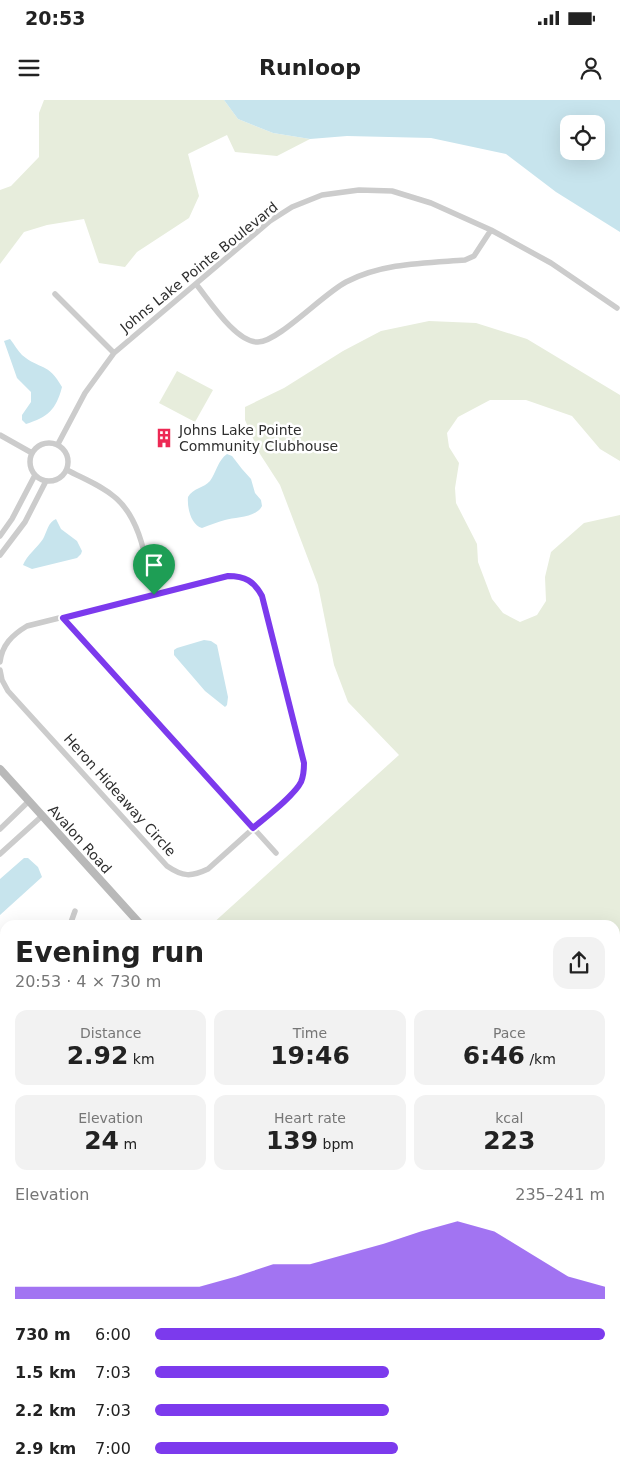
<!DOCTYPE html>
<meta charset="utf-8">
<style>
:root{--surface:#fff;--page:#f2f2f2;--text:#222;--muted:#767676;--accent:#7c3aed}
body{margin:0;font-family:"DejaVu Sans",sans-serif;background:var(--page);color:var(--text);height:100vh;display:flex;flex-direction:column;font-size:19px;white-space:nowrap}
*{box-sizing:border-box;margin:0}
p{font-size:16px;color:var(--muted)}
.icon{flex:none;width:28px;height:28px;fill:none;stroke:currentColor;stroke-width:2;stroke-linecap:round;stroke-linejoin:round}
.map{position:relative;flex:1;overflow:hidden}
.sheet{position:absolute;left:0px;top:820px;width:620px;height:555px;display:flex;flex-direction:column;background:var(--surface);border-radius:15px 15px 0 0;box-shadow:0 5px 20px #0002}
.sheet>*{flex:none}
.tools{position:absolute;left:560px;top:15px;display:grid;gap:10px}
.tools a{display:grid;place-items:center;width:45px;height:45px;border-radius:10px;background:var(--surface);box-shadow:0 5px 20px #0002;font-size:25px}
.pin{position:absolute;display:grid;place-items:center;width:42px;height:42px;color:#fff;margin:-51px -21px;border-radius:50% 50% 50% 0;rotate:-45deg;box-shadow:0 0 5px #0007}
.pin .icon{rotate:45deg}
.round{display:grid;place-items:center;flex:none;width:52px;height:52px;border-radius:15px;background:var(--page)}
.headline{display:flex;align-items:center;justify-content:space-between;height:85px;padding:0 15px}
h1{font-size:28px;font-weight:800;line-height:38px}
.figures{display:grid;grid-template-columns:repeat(3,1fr);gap:8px;height:85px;padding:5px 15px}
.figures div{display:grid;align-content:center;border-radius:12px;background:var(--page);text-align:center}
.figures b{font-size:25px;font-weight:800}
.figures small{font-size:14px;font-weight:400}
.figures p{font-size:14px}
.chart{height:140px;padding:10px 15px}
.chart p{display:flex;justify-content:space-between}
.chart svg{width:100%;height:90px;margin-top:5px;fill:var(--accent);opacity:.7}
ul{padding:0 15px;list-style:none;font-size:16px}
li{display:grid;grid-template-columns:80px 60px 1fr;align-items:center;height:38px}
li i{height:12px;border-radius:6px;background:var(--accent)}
.status{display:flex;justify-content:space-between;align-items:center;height:35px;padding:0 25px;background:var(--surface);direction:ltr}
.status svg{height:14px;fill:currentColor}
header{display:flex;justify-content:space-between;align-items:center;height:65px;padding:0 15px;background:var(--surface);font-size:22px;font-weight:800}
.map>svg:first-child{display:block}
.green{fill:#e7eddc}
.water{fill:#c7e4ed;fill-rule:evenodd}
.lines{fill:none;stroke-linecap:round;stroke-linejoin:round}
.minor{stroke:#ccc;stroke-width:5.5}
.secondary{stroke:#b9b9b9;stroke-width:8}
.motorway{stroke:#969696;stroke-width:10}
.route-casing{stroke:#fff;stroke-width:10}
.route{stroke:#7c3aed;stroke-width:6}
.labels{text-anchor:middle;stroke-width:5;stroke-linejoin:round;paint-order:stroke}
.street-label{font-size:14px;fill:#2f2f2f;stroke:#fff}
.poi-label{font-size:14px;fill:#2f2f2f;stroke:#fff;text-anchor:start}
</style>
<div class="status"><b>20:53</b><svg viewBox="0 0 49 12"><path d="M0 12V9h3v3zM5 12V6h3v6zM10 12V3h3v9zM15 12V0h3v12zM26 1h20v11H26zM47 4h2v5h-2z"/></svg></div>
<header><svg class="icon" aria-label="menu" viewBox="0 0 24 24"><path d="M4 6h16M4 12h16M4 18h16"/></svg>Runloop<svg class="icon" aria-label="person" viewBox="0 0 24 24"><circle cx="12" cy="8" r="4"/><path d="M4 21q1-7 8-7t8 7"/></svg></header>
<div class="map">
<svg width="620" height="1375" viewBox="0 0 620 1375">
<rect width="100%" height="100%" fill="#fff"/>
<path class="green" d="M44 0H224L238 19 273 33 310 39 277 56 235 52 227 35 188 54 199 96 189 118 137 152 125 167 99 163 84 119 47 125 24 132 0 164V90L11 86 39 57V13Z
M429 221 476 223 527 239 620 295V361L600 349 572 316 526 300H490L458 317 447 333 449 347 459 363 455 388 456 403 477 444 478 462 492 499 503 513 520 522 537 515 546 501 545 477 551 452 584 423 620 415V1180L615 1185V825H211L399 655 348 602 334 565 318 485 280 385 260 354 245 320V307L284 288 343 251 381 231Z
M177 271 213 290 195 322 159 303Z"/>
<path class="water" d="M224 0H620V132L556 92 506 54 431 38 347 36 310 39 273 33 238 19ZM569 24H596V51H569Z
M10 239C14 244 18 251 22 255 40 270 48 262 62 287 56 310 48 317 26 324L22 320V315L31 302V292L17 278 4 241Z
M227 354 232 356 242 369 251 379 255 393 261 400 262 406C256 418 235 417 225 420 217 422 210 425 202 428 191 425 187 408 188 397 193 388 204 388 210 381 216 373 218 360 227 354Z
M56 419 61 429 77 441 82 451 81 454 77 458 32 469 23 465C27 455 37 448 43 439 47 432 48 422 56 419Z
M204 540 211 541 217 545 228 597 227 605 225 607 205 591 174 555V550L177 548Z
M24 758H28L38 767 42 777 0 815V779Z"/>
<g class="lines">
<path class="minor" d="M196 184C209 200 236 243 258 242 278 242 323 194 346 182 382 163 425 163 465 160L474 156 491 130
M55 194 114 253
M0 335 32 353
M30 362a19 19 0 1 1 38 0a19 19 0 1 1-38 0Z
M58 344 85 293 114 253 270 121 292 107 322 95 359 90 392 91 431 103 491 130 551 163 617 208
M67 370C84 379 103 386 117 399 142 422 146 463 154 495
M0 436 12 419 35 375
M0 455 25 422 46 381
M63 518 276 753
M0 562C2 545 12 535 27 526L228 476C245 476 254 481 262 496L304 663C304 674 302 681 295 691L208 769C191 777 183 777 167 766L8 591 2 580 0 570
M0 729 29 701
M0 754 42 716
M70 825 75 811
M0 887 5 883
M0 1008 5 1004
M0 1185 5 1181
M0 1276 5 1282
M0 1353 5 1349
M81 1370 85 1375
M162 1375 168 1370"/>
<path class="secondary" d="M0 669 141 825
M615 1350 620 1356"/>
<path class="motorway" d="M615 1225 620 1220
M615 1255 620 1250
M449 1375 455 1370
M483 1375 488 1370"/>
</g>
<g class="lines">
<defs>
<path id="route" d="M228 476C245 476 254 481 262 496L304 663C304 669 304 675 301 682 294 696 266 717 253 728L63 518Z"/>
</defs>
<use href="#route" class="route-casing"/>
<use href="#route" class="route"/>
</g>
<defs>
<symbol id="building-bare" viewBox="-9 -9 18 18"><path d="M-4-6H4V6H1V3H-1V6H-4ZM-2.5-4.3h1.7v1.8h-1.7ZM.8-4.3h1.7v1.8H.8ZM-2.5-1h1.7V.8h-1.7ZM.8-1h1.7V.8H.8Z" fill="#ed2954" stroke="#fff" stroke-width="2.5" paint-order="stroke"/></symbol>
</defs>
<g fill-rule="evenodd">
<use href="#building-bare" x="150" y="324" width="28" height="28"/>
</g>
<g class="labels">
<g class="street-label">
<text transform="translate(199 167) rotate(-39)" y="5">Johns Lake Pointe Boulevard</text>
<text transform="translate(120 695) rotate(48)" y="5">Heron Hideaway Circle</text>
<text transform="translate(80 739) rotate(48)" y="5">Avalon Road</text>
</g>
<g class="poi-label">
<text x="179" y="335">Johns Lake Pointe<tspan x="179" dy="16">Community Clubhouse</tspan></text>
</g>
</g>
</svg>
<div class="tools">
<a><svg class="icon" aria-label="locate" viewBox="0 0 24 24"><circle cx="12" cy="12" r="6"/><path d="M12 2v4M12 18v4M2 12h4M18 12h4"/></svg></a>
</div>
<div class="pin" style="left:154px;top:495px;background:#1e9e55"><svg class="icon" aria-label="arrive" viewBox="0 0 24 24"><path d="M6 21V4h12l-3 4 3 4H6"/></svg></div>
<section class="sheet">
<div class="headline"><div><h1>Evening run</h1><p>20:53 · 4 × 730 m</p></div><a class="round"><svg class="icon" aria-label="share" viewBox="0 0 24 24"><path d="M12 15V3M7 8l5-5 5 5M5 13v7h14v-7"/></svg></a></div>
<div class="figures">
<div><p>Distance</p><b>2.92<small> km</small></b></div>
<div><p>Time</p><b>19:46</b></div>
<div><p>Pace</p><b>6:46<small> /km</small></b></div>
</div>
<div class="figures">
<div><p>Elevation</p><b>24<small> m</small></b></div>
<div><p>Heart rate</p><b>139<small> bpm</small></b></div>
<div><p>kcal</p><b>223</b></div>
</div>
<div class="chart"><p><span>Elevation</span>235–241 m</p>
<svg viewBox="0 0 160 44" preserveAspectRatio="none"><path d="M0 44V38L10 38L20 38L30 38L40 38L50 38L60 33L70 27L80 27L90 22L100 17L110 11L120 6L130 11L140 22L150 33L160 38V44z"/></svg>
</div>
<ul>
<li><b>730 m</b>6:00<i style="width:100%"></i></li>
<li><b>1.5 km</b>7:03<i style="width:52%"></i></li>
<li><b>2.2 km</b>7:03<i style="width:52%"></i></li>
<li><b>2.9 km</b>7:00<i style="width:54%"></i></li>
</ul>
</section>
</div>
